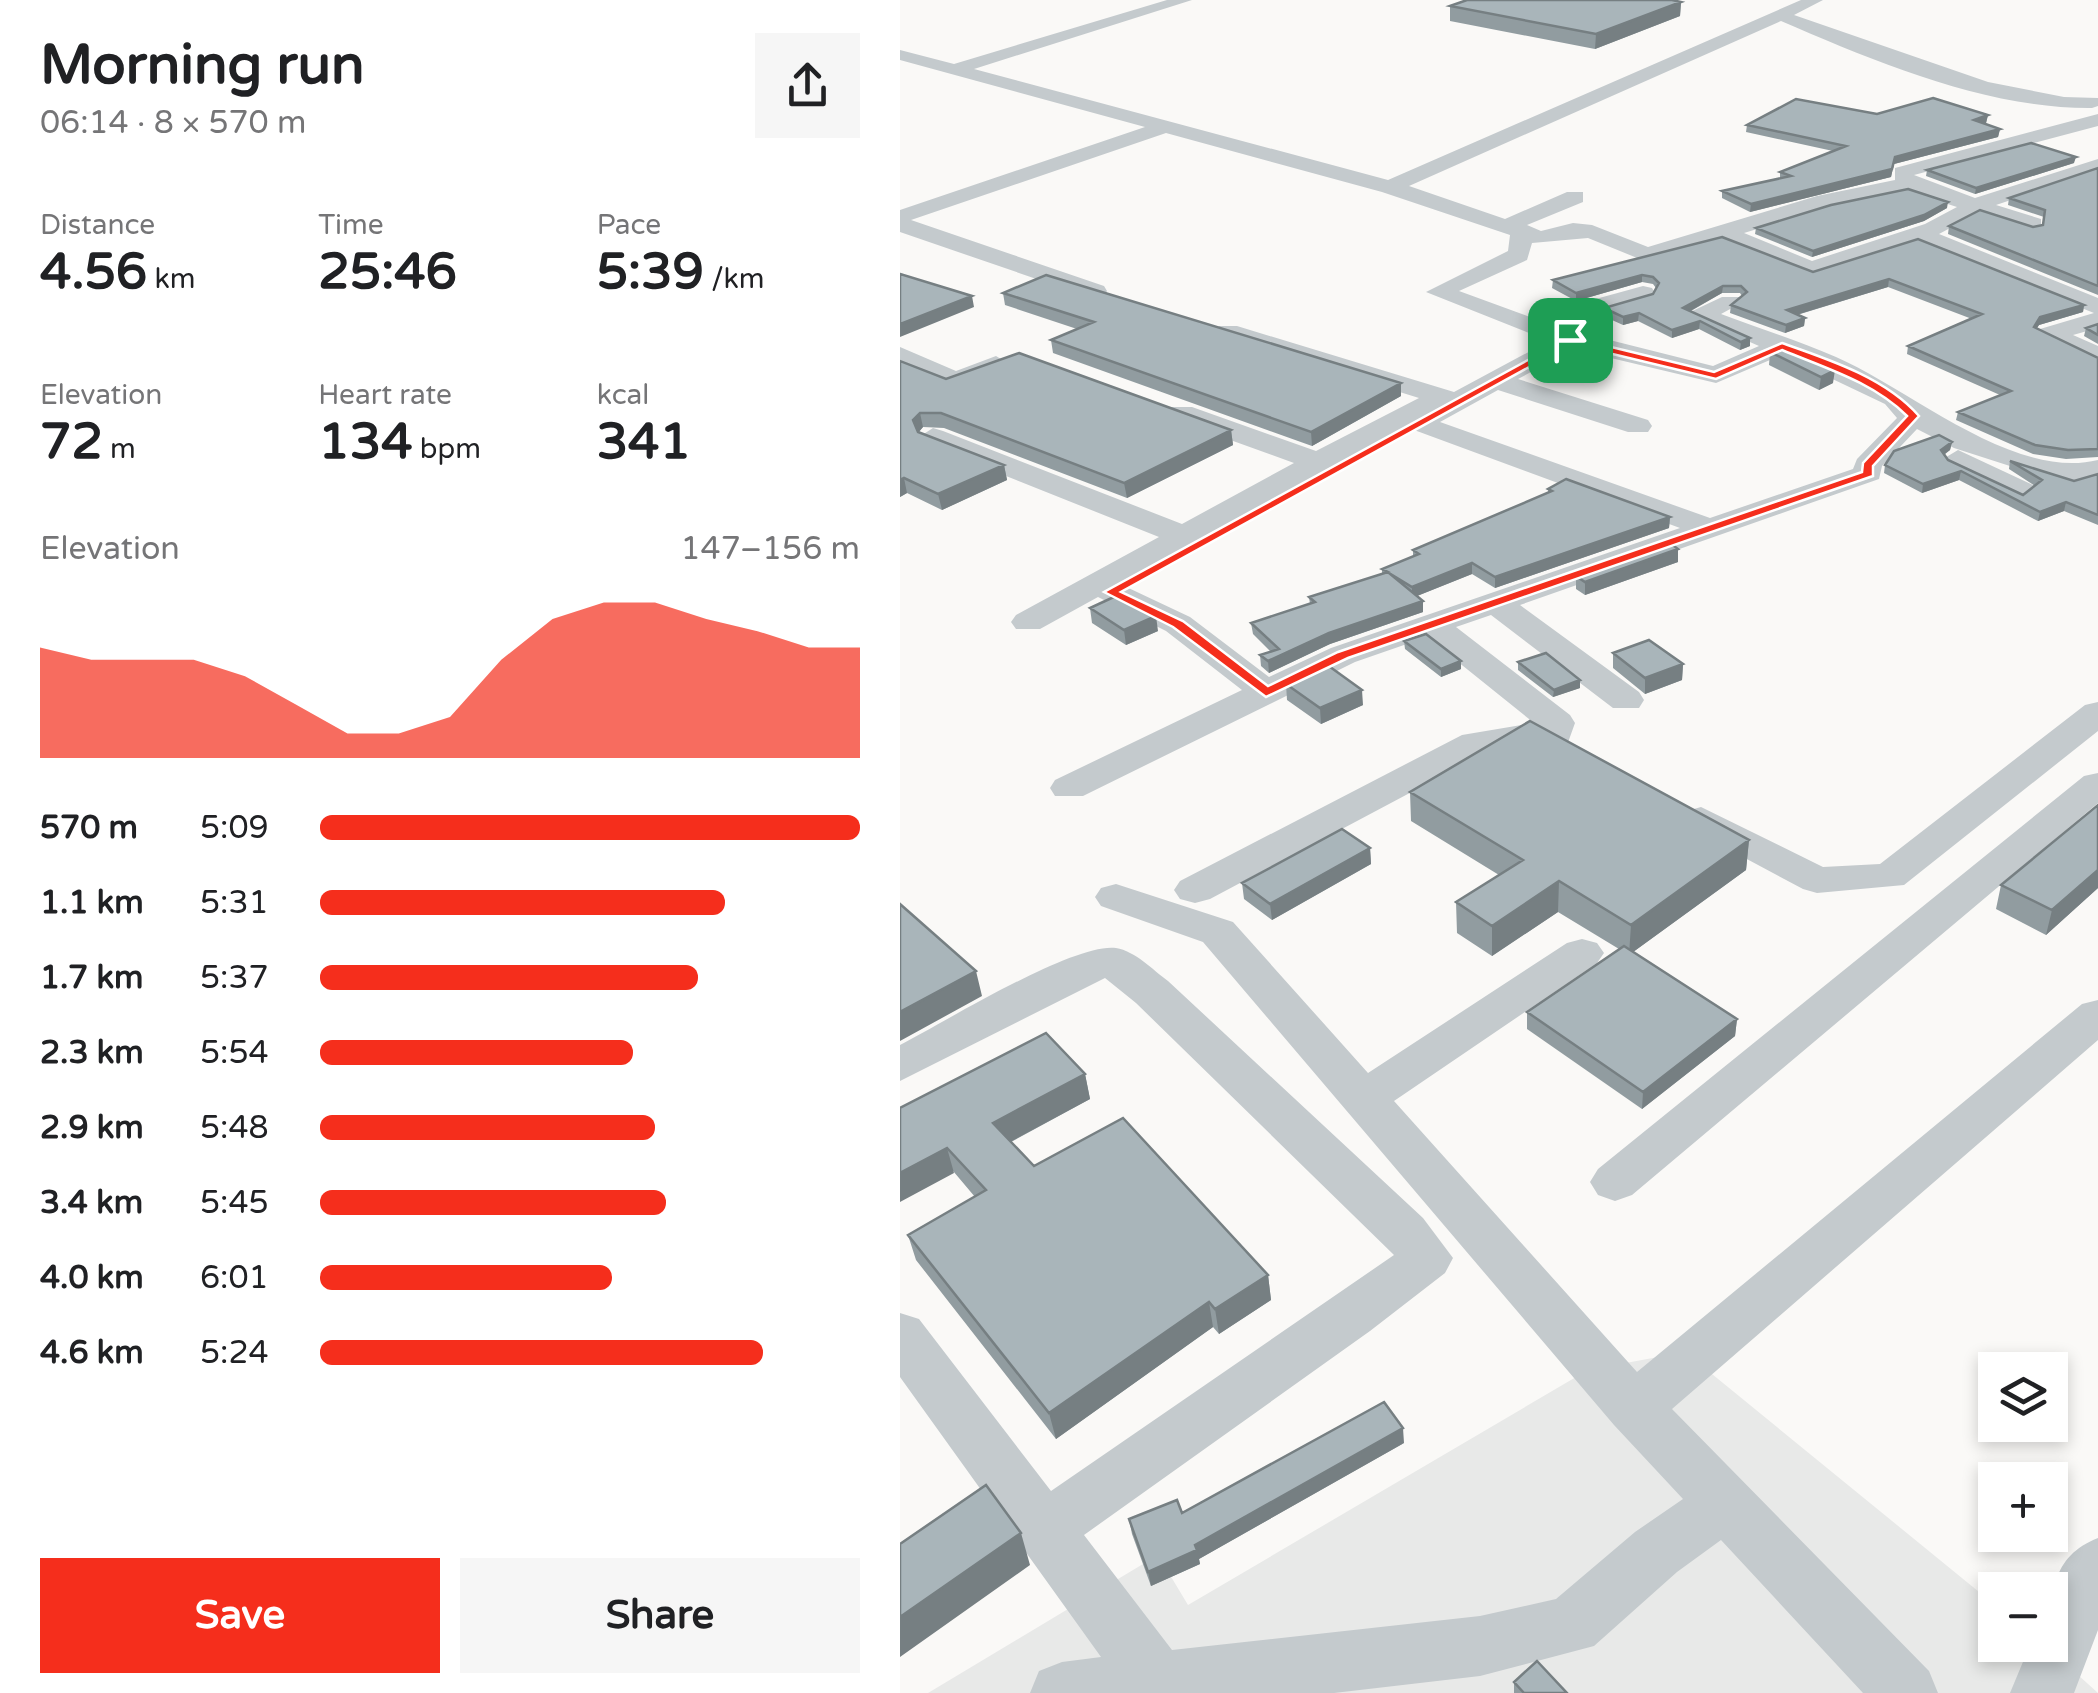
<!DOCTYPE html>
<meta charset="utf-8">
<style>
:root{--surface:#fff;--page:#f6f6f6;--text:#202124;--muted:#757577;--accent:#f52e1c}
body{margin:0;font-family:"Varela Round",sans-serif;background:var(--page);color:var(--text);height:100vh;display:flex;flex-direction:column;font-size:38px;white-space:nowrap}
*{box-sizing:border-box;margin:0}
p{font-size:32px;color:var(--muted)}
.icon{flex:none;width:55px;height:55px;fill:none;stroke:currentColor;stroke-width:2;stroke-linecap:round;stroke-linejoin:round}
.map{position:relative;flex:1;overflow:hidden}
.side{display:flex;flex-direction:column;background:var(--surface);width:900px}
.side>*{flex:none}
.fabs{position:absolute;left:1078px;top:1352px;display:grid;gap:20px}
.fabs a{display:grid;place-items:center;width:90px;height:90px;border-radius:0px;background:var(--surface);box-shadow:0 5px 15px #0003;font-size:50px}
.pin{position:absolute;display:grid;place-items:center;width:85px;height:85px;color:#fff;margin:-42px;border-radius:20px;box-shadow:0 5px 15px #0006}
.round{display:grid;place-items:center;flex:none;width:105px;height:105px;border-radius:0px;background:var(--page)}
.headline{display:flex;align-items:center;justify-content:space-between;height:170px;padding:0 40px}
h1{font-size:55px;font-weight:700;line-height:75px}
.metrics{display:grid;grid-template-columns:repeat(3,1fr);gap:15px;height:170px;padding:10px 40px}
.metrics div{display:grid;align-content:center}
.metrics b{font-size:50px;font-weight:700}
.metrics small{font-size:28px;font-weight:400}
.metrics p{font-size:28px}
.chart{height:280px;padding:20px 40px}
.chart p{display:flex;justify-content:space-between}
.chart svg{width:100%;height:180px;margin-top:10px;fill:var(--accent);opacity:.7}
.primary-button{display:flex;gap:20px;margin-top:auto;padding:20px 40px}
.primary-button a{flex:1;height:115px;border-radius:0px;background:var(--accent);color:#fff;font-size:40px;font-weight:700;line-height:115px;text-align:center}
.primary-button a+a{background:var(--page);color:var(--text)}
ul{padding:0 40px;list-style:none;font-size:32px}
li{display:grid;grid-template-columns:160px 120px 1fr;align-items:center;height:75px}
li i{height:25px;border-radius:12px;background:var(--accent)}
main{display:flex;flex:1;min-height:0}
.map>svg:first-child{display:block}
.built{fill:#e8e9e8}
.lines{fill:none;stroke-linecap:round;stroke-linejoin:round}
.minor{fill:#c4cacd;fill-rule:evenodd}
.wall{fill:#919ca0}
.shaded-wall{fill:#767f82}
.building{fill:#a9b5ba;stroke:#767f82;stroke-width:2.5}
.route{fill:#f52e1c;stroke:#fff;stroke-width:2.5;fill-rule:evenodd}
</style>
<main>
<section class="side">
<div class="headline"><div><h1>Morning run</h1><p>06:14 · 8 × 570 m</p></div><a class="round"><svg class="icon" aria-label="share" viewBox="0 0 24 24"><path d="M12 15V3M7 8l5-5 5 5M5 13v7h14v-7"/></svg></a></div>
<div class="metrics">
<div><p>Distance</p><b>4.56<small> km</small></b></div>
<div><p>Time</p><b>25:46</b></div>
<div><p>Pace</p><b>5:39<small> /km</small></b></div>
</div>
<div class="metrics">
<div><p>Elevation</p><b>72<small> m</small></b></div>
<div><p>Heart rate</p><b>134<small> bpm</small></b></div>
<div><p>kcal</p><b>341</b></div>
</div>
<div class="chart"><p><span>Elevation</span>147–156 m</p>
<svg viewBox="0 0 160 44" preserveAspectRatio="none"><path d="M0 44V17L10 20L20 20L30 20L40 24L50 31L60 38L70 38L80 34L90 20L100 10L110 6L120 6L130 10L140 13L150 17L160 17V44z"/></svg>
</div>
<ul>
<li><b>570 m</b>5:09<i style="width:100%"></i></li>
<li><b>1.1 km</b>5:31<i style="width:75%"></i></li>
<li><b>1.7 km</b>5:37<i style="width:70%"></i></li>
<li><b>2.3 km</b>5:54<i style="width:58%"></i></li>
<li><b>2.9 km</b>5:48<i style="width:62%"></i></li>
<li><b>3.4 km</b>5:45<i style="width:64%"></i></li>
<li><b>4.0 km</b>6:01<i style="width:54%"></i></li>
<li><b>4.6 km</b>5:24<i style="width:82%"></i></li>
</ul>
<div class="primary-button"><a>Save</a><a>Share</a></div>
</section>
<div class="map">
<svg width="1198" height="1693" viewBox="0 0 1198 1693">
<rect width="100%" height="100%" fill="#faf9f7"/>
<path class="built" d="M785 1352 1095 1605V1645H1145L1198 1693H28L258 1555 288 1605 688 1370Z"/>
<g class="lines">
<path class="minor" d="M267 0H292L74 69 488 180 901 0H923L894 15 1088 82 1164 97 1198 98V106L1192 108C1087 109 976 62 881 21L509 186 605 219 667 192H683V202L627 225 641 231 673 223 692 225 748 247 917 196 995 180V168L1198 114V126L1014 175 1075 198 1198 159V171L1096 205 1141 219V229L1133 231 1078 213 1039 234 1198 298V328L1173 335 1198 346V364L1136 334 1140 329 1194 313 1017 242 911 276 822 240 747 262 688 238 632 243 627 260 559 291 630 317 743 286 752 288 755 293 752 298 654 326 813 366 859 346 786 314 822 297H840L843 302 821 314C859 328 898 341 936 357 1010 389 1114 481 1198 460V479L1173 486 1163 483 1054 448 1017 429 982 466 979 479 620 605 739 692 744 700 739 708H713L591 615 556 627 670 715 675 723 666 748 653 751 634 745 585 753 310 899 295 903 280 899 274 890 280 881 562 735 634 723 527 637 455 662 183 796H155L150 788 155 780 342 690 266 631 198 597 140 629H116L111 622 116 615 259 537 23 443 19 437 33 428 43 431 282 524 394 463 272 419 268 413 272 407H292L416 451 519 398 319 336 315 331 319 326H337L554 392 649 341 526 292 608 251 610 235 482 192 266 133 11 220 204 286 207 291 204 296H186L0 232V210L245 127 0 60V50L54 64ZM1007 191 1057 207 1025 224 912 261 844 233 929 207ZM673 349 816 383 882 355 985 404 997 418 957 459 953 469 810 518 540 422 598 390 728 432H748L752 426 748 420 618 379ZM506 427 780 528 431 648 369 677 290 617 220 584Z
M0 347 56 371 96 356 109 364 56 389 0 365Z
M1058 450 1133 485 1137 491 1122 500 1111 497 1048 465 1043 459Z
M1198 702V731L1004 885 917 893 903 889 787 827 781 819 787 811 801 807 923 867 980 864 1185 705Z
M1198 773V803L732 1195 715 1201 698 1195 690 1182 698 1169 1184 776Z
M216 884 333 922 468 1073 667 943 682 939 697 943 704 953 697 963 494 1101 737 1372 1182 1004 1198 1000V1040L772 1409 1029 1671 1038 1693H963L821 1540 777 1572 694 1646 580 1676 434 1693H130L139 1671 162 1662 201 1657 0 1377V1313L19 1319 151 1491 494 1255 236 1003 205 978 0 1081V1045C43 1023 174 942 216 948 235 951 253 970 268 981L523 1218 553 1258 545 1273 470 1331 184 1535 272 1650 580 1616 656 1599 735 1532 783 1499 714 1425 303 942 201 906 195 897 201 888Z
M1198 1538V1630L1174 1693H1110L1130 1645H1150C1150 1599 1149 1557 1198 1538Z"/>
</g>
<path class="wall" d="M781 2 780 16 695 49 550 21V6Z
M977 114 1088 115 1086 123 1084 124 1100 129 1098 137 994 164 991 177 850 212 822 198V191L880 179V172L933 151 846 132 847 125Z
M1174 163 1075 194 1026 176 1027 170Z
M1198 168V295L1048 234 1049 226 1133 227 1143 225 1144 217 1108 205 1109 198Z
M1047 208 1024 221 912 257 855 234 856 228Z
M822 237 913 272 1018 239 1184 305 1183 312 1139 325 1137 328 1198 358V457L1166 459 1133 454 1056 420 1058 412 1100 395 1007 354 1008 346 1072 319 988 287 897 315 905 318 904 326 885 333 830 313 831 305 842 296 840 293H822L791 311 850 338V346L840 350 799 329 772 338 738 321 723 325 703 316 704 308 753 294 756 288 753 284 742 282 676 301 652 288 653 280Z
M103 293 501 383V396L412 446 153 353 151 340 177 329 105 305Z
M1198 324V344L1184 336 1186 328Z
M870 352 933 383 919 390 869 365Z
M0 361 46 379 331 430 333 445 227 498 44 428 23 427 19 432 104 465 107 480 42 510 7 493 0 497Z
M1052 442 1050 450 1044 455 1048 460 1123 495 1135 486 1109 469 1110 461 1174 481 1198 474V525L1164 511 1138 521 1059 480 1022 493 984 473 985 465Z
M648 489 770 517 769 528 595 588 572 574 517 596 523 612 430 644 369 673 361 666 360 655 370 651 353 634 351 623 410 604 409 597 482 574V569L513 556V550L648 493Z
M778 549V562L685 595 676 589V576Z
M190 608 258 631 226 645 192 623Z
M504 641 561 669 541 677 505 649Z
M713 653 783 664 782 680 745 694 713 668Z
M618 662 680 680V688L653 697 618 670Z
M386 684 463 705 421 724 387 700Z
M510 792 849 840 846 870 733 952 837 1019 835 1036 742 1109 627 1029V1012L719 949 658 912 592 956 557 933 556 902 599 875 511 821Z
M1198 805V888L1146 935 1096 909 1101 885Z
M470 848 471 864 372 920 344 899 342 883Z
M185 1074 190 1099 111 1142 134 1166 368 1275 371 1300 319 1334 313 1327 156 1439 16 1260 8 1235 75 1197 0 1108Z
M504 1443 299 1559 300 1564 251 1586 232 1534 229 1519 282 1513Z
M614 1682 667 1693H614Z"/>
<path class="shaded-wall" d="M781 2 780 16 695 49 696 34Z
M1088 115 1086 123 1073 128 1074 120Z
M1100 129 1098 137 994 164 991 177 850 212 851 204 995 157Z
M1176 157 1174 163 1075 194 1076 188Z
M1048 202 1047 208 1024 221 912 257 913 251Z
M742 275V282L676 301V293Z
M989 279 988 287 886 318 887 310Z
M823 286 822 293 783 315V308Z
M72 296 74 307 0 337V324Z
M1184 305 1183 312 1139 325 1132 335 1134 327 1140 317Z
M739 313 738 321 723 325V317Z
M905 318 904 326 885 333 886 325Z
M800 321 799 329 772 338V330Z
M850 338V346L840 350 841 342Z
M935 370 933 383 919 390 921 377Z
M501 383V396L412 446 411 432Z
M20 413 23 427 16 435 13 420Z
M331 430 333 445 227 498 224 483Z
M1052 442 1050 450 1039 458 1041 450Z
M104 465 107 480 42 510 38 494Z
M1061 471 1059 480 1022 493 1023 484Z
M4 478 7 493 0 497V480Z
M1166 502 1164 511 1138 521 1140 512Z
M770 517 769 528 595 588V577Z
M778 549V562L685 595V582Z
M572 563V574L512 598V587Z
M523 601V612L430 644 369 673 368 661 429 633Z
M256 616 258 631 226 645 224 630Z
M561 661V669L541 677V669Z
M783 664 782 680 745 694V678Z
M680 680V688L653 697 654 690Z
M462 690 463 705 421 724 420 708Z
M849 840 846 870 729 955 731 925Z
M470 848 471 864 372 920 370 904Z
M1198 870V888L1146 935 1152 910Z
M659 881 658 912 592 956V926Z
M76 971 82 996 0 1041V1012Z
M837 1019 835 1036 742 1109 743 1092Z
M185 1074 190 1099 99 1148 93 1123Z
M47 1148 54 1173 0 1202V1173Z
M368 1275 371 1300 319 1334 315 1309Z
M309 1302 313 1327 156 1439 149 1413Z
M503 1428 504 1443 299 1559 300 1564 251 1586 248 1572Z
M121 1533 130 1565 0 1657V1617Z"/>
<path class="building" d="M567 0H772L781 2 696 34 550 6Z
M1033 98 1088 115 1074 120 1100 129 995 157 992 169 851 204 822 191 891 176 880 172 946 146 847 125 896 99 977 114Z
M1131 143 1176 157 1076 188 1027 170Z
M1198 168V286L1049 226 1080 210 1133 227 1143 225 1145 210 1109 198Z
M1008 189 1048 202 1024 215 913 251 856 228 931 205Z
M822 237 913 272 1018 239 1184 305 1140 317 1134 327 1198 358V449L1168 450 1135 445 1058 412 1111 391 1008 346 1082 314 989 279 887 310 905 318 886 325 831 305 847 292 841 286H823L783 308 850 338 841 342 800 321 772 330 739 313 723 317 704 308 753 294 759 283 753 277 742 275 676 293 653 280Z
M0 274 72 296 0 324Z
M146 275 501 383 411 432 151 340 194 322 103 293Z
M1198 324V335L1186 328Z
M883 346 935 370 921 377 870 352Z
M119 353 331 430 224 483 41 413H20L13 420 18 432 104 465 38 494 4 478 0 480V361L46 379Z
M1039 435 1052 442 1041 450 1048 460 1123 495 1142 480 1110 461 1174 481 1198 474V515L1166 502 1140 512 1061 471 1023 484 985 465 994 451Z
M666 479 770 517 595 577 572 563 512 587 489 573 523 601 429 633 368 661 360 655 379 649 351 623 415 602 409 597 488 572 482 569 519 554 513 550 652 491 648 489Z
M770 543 778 549 685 582 676 576Z
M216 596 256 616 224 630 190 608Z
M526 634 561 661 541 669 504 641Z
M749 640 783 664 745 678 713 653Z
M646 653 680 680 654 690 618 662Z
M426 664 462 690 420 708 386 684Z
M630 721 849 840 731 925 659 881 592 926 556 902 623 860 510 792Z
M1198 805V870L1152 910 1101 885Z
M442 829 470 848 370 904 342 883Z
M0 904 76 971 0 1012Z
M724 946 837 1019 743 1092 627 1012Z
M146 1033 185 1074 93 1123 134 1166 223 1118 368 1275 315 1309 309 1302 149 1413 8 1235 86 1190 47 1148 0 1173V1108Z
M484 1402 503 1428 295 1545 297 1550 248 1572 229 1519 277 1500 282 1513Z
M86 1485 121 1533 0 1617V1544Z
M637 1661 667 1693H624L614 1682Z"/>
<path class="route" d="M670 337 814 372 882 343C928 359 986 378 1019 416L973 466V476L448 658 366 697 273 627 204 592ZM671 344 816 379 882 350C925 368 973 382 1007 416L963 463 962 472 438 652 368 686 283 621 221 592Z"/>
</svg>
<div class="fabs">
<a><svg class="icon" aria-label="layers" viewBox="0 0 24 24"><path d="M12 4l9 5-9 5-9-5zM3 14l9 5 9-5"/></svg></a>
<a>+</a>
<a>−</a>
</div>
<div class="pin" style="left:670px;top:340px;background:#1e9e55"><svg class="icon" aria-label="arrive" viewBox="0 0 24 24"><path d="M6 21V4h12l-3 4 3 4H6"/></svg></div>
</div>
</main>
